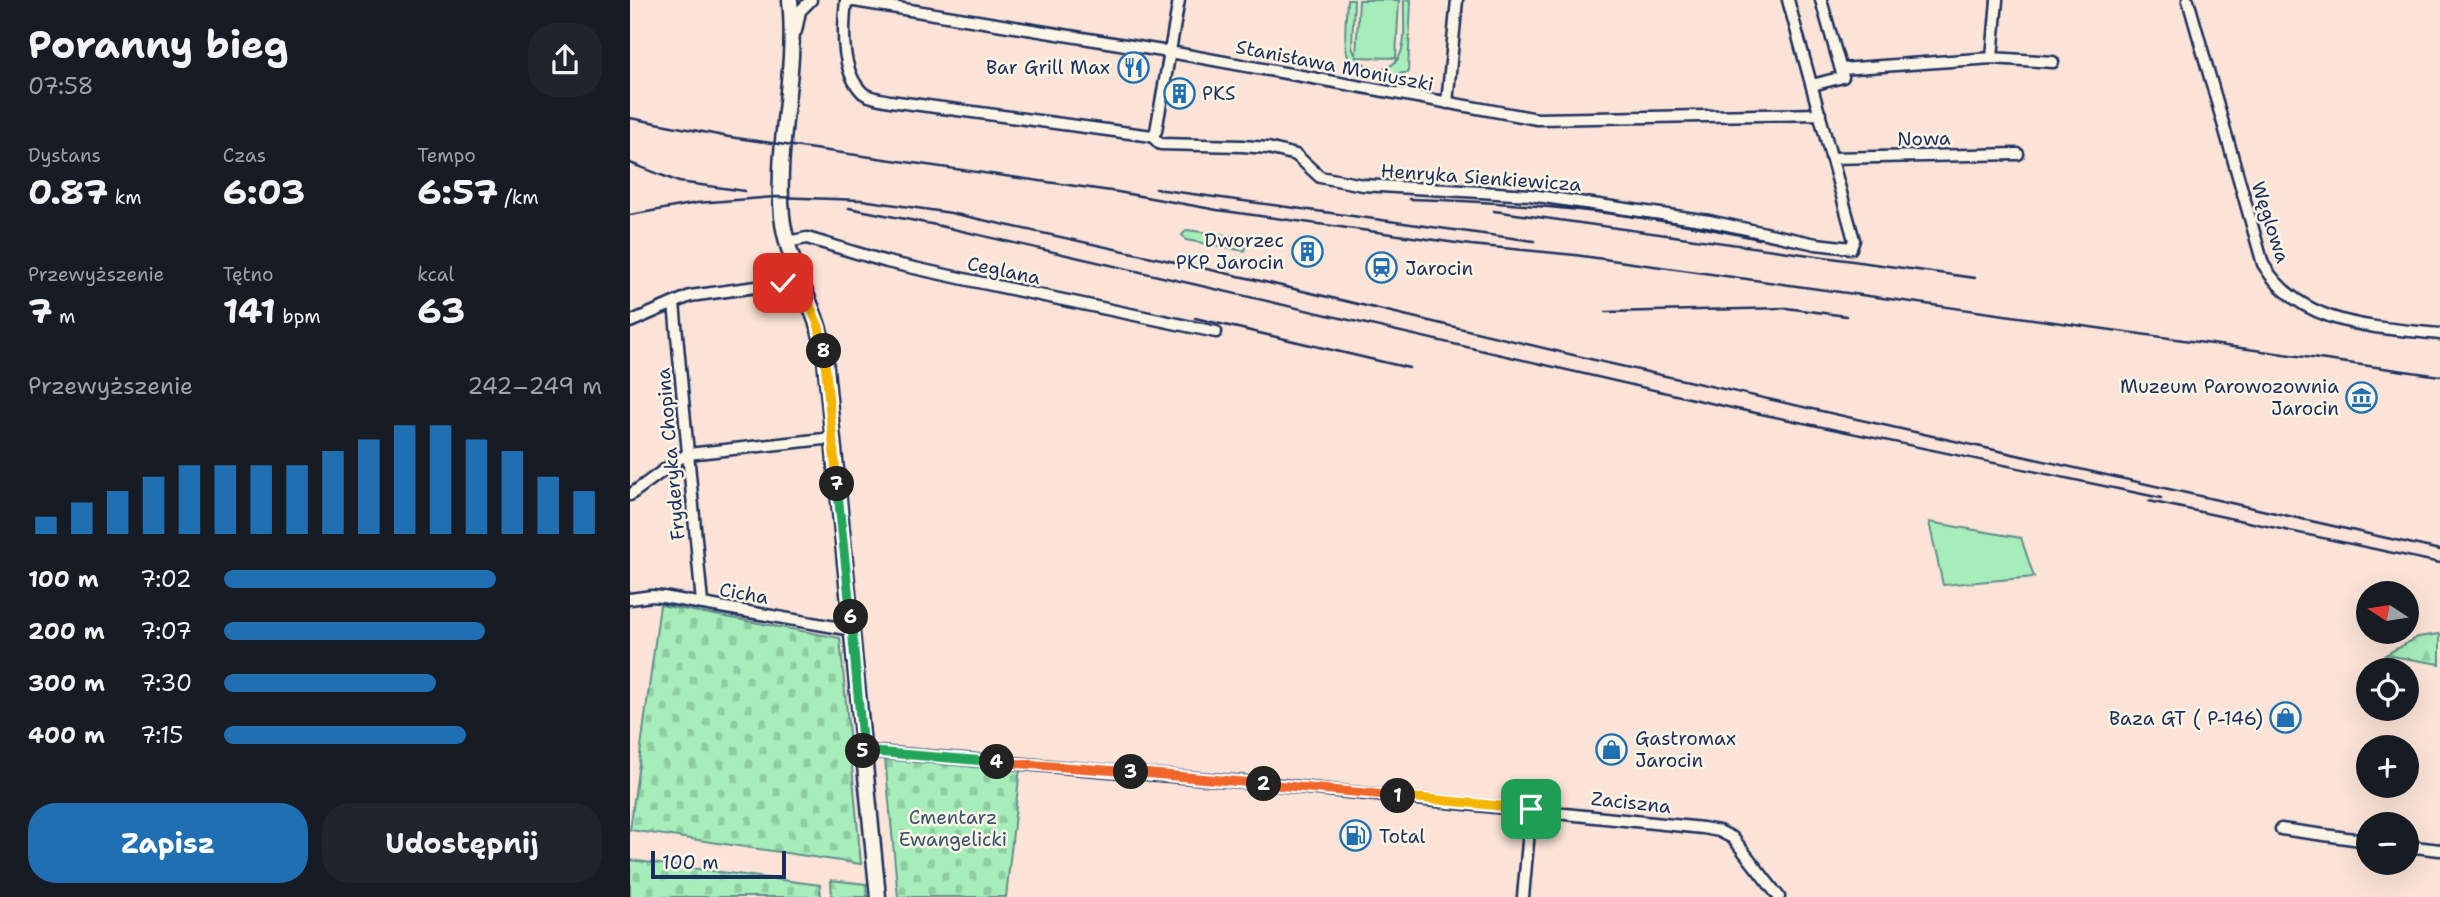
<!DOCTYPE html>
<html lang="pl">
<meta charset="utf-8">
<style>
:root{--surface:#171b24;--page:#20242c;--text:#f1f3f6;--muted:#9ea1a6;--accent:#1f6fb2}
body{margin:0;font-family:"Shantell Sans",sans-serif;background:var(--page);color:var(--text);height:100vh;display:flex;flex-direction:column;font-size:26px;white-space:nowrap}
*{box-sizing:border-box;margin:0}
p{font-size:23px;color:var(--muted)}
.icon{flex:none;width:38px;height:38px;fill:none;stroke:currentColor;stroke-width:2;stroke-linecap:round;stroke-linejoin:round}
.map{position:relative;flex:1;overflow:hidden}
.panel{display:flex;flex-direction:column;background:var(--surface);width:630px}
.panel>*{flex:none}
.needle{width:46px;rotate:282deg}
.fabs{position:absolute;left:1726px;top:581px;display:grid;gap:14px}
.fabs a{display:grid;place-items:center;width:63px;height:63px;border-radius:50%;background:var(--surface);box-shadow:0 7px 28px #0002;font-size:35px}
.scale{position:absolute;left:21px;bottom:18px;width:135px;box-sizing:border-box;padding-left:7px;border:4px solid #1b2f5e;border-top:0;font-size:19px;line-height:24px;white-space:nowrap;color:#1b2f5e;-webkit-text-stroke:5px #fcf5e5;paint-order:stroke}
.pin{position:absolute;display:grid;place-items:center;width:60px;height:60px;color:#fff;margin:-30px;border-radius:14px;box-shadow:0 4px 10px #0006}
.km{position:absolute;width:35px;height:35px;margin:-18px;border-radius:50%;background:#222;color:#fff;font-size:19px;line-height:35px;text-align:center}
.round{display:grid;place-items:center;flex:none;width:74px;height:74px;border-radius:28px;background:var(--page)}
.headline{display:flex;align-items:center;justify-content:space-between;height:119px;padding:0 28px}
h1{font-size:38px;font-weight:700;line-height:52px}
.figures{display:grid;grid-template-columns:repeat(3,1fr);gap:10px;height:119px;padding:7px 28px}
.figures div{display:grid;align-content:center}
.figures b{font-size:35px;font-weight:700}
.figures small{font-size:19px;font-weight:400}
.figures p{font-size:19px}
.chart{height:196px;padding:14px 28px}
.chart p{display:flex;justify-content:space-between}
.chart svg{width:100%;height:126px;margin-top:7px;stroke:var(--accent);stroke-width:6}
.button{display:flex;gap:14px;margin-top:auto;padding:14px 28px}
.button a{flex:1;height:80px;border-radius:28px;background:var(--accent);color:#fff;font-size:28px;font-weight:700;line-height:80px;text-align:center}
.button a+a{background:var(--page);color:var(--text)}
ul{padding:0 28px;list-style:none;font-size:23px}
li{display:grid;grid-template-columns:112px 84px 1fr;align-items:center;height:52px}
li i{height:18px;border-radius:9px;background:var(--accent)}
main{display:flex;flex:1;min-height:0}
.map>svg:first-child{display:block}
.green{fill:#a6edba;stroke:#608e8c;stroke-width:2}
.forest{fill:url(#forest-firs);stroke:#608e8c;stroke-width:2}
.cemetery{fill:url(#cemetery-stones);stroke:#608e8c;stroke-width:2}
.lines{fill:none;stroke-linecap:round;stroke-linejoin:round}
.minor-casing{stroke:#1b2f5e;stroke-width:15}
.secondary-casing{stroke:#1b2f5e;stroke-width:19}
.minor{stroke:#fcf5e5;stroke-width:10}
.secondary{stroke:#fcf5e5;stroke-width:14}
.rail{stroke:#1b2f5e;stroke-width:2.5}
.split-1-casing{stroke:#fff;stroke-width:14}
.split-2-casing{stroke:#fff;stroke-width:14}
.split-3-casing{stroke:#fff;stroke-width:14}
.split-4-casing{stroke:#fff;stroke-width:14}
.split-5-casing{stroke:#fff;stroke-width:14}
.split-6-casing{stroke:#fff;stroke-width:14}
.split-7-casing{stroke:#fff;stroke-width:14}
.split-8-casing{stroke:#fff;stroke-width:14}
.split-9-casing{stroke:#fff;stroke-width:14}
.split-1{stroke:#f5b400;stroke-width:9}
.split-2{stroke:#f0652b;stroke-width:9}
.split-3{stroke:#f0652b;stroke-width:9}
.split-4{stroke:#f0652b;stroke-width:9}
.split-5{stroke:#22a559;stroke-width:9}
.split-6{stroke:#22a559;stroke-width:9}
.split-7{stroke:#22a559;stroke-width:9}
.split-8{stroke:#f5b400;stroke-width:9}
.split-9{stroke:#f5b400;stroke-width:9}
.labels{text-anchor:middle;stroke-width:5;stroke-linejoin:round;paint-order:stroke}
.street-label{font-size:19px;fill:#1b2f5e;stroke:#fcf5e5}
.poi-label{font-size:19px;fill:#1b2f5e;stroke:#fcf5e5;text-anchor:end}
.park-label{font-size:19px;fill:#375570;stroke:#fcf5e5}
</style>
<main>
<section class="panel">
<div class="headline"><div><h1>Poranny bieg</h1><p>07:58</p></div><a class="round"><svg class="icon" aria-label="share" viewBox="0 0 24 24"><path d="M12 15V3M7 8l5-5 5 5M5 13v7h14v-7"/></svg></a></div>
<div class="figures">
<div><p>Dystans</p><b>0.87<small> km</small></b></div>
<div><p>Czas</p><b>6:03</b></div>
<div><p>Tempo</p><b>6:57<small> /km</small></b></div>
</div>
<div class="figures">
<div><p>Przewyższenie</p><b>7<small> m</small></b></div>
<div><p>Tętno</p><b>141<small> bpm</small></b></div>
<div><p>kcal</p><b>63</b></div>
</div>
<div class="chart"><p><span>Przewyższenie</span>242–249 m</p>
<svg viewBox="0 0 160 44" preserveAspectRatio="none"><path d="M5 44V38M15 44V33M25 44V29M35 44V24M45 44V20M55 44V20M65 44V20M75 44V20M85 44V15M95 44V11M105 44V6M115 44V6M125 44V11M135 44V15M145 44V24M155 44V29"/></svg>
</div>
<ul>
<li><b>100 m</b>7:02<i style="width:72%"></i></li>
<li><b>200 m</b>7:07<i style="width:69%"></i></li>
<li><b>300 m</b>7:30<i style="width:56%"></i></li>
<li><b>400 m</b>7:15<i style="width:64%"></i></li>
</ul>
<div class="button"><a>Zapisz</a><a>Udostępnij</a></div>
</section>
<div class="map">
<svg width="1810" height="897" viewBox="0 0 1810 897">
<defs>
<pattern id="forest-firs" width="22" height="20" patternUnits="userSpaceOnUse" patternTransform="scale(1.75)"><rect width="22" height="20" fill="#a6edba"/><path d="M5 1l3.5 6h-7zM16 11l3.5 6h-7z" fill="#8ecca2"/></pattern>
<pattern id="cemetery-stones" width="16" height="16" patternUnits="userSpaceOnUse" patternTransform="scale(1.75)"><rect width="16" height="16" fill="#a6edba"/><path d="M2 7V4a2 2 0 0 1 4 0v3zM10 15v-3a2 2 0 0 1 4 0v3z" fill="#8ecca2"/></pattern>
</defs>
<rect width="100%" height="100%" fill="#fbe4d7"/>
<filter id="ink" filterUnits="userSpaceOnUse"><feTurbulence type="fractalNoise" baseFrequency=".0143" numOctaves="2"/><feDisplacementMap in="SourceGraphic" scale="14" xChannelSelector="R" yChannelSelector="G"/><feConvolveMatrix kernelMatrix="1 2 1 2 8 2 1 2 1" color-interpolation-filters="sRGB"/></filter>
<g filter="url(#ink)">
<path class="green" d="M717 0H724L722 46C727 69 758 79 770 55 777 40 773 16 774 0H781L778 73C765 72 757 76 745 76 706 75 716 26 717 0Z
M729 0H769L766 58 726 57Z
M557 230 617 238 615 251 556 240 552 235Z
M1299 522 1391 538 1404 577 1313 585Z"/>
<path class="forest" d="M1810 634V664L1755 655 1788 637Z
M201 880 236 884 237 897H202Z"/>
<path class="cemetery" d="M30 605 210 638 231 864 0 830Z
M255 758 390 768 376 897H268Z
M0 860 190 885 191 897H0Z"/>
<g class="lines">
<defs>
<path id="minor" d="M216 0C213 28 210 71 233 93 239 98 252 99 260 101L522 136 526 131 549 0
M218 0 551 54 907 119 1190 114
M1558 0 1633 264C1670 327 1746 327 1810 334
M166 31 170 11 181 0
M1362 58 1367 0
M1211 69 1362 58 1423 62
M1182 85 1213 77 1191 0
M817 103 827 0
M522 136 530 144 612 146 638 148 666 155 690 177 733 185 900 195 1079 221 1186 244 1221 248 1224 240 1158 0
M1201 158 1388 154
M157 242 177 238 257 262 343 281 586 332
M44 303 72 603
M0 322 60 296 170 281
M0 495 49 459 58 454 203 438
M0 599 22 596 33 597 222 630
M234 751 639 784 1073 828 1089 831 1103 838 1149 897
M1651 829 1738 841
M1776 846 1810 850
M893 897 901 809"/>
<path id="secondary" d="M160 0C168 72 145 143 152 216 157 263 185 303 194 349L248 897"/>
</defs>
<use href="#minor" class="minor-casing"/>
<use href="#secondary" class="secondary-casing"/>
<use href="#minor" class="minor"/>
<use href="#secondary" class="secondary"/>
<path class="rail" d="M0 118 99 137 488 192 587 210 841 245 945 255 1810 376
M0 163 49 182 115 191
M526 189 904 241
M779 199C896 202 1014 214 1129 239
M219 208 306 225 1102 408 1531 498
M864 211 1345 278
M0 215 67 203 145 197 232 200 321 213 622 279 973 362 1810 550
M976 312 1156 308 1216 316
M565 318 779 368
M1519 501 1810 563"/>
</g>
</g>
<g class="lines" filter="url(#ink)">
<defs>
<path id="split-1" d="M768 796 901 809"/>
<path id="split-2" d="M634 784 768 796"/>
<path id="split-3" d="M501 772 634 784"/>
<path id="split-4" d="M367 762 501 772"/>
<path id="split-5" d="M233 751 367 762"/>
<path id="split-6" d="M221 617 233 751"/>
<path id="split-7" d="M207 484 221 617"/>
<path id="split-8" d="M194 351 207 484"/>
<path id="split-9" d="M153 283 170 281 189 327 194 351"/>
</defs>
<use href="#split-1" class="split-1-casing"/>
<use href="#split-2" class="split-2-casing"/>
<use href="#split-3" class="split-3-casing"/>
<use href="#split-4" class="split-4-casing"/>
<use href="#split-5" class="split-5-casing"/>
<use href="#split-6" class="split-6-casing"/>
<use href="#split-7" class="split-7-casing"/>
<use href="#split-8" class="split-8-casing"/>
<use href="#split-9" class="split-9-casing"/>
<use href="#split-1" class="split-1"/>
<use href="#split-2" class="split-2"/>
<use href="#split-3" class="split-3"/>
<use href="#split-4" class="split-4"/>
<use href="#split-5" class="split-5"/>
<use href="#split-6" class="split-6"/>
<use href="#split-7" class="split-7"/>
<use href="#split-8" class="split-8"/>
<use href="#split-9" class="split-9"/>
</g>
<defs>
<symbol id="restaurant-ring" viewBox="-11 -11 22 22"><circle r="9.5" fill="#fcf5e5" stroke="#1f6fb2" stroke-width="1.5"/><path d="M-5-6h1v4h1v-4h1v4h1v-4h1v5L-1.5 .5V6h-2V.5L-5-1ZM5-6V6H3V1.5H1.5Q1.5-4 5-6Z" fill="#1f6fb2"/></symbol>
<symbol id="building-ring" viewBox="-11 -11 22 22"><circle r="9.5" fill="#fcf5e5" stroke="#1f6fb2" stroke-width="1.5"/><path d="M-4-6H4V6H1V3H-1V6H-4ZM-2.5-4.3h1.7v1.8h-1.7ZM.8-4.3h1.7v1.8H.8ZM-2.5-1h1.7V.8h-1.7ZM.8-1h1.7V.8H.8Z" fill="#1f6fb2"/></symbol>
<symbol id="station-ring" viewBox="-11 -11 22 22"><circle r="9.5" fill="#fcf5e5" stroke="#1f6fb2" stroke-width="1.5"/><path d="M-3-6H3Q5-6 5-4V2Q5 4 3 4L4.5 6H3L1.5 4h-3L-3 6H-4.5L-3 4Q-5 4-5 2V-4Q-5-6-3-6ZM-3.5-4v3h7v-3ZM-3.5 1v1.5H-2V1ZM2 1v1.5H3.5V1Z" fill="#1f6fb2"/></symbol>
<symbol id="museum-ring" viewBox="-11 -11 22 22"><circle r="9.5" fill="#fcf5e5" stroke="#1f6fb2" stroke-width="1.5"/><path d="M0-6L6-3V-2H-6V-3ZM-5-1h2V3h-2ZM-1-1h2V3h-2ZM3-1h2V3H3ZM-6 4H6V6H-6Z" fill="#1f6fb2"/></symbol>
<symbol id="shop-ring" viewBox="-11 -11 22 22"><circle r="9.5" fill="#fcf5e5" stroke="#1f6fb2" stroke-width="1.5"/><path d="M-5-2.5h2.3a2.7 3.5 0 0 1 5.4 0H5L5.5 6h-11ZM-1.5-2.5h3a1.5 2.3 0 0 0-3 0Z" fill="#1f6fb2"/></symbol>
<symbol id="fuel-ring" viewBox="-11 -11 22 22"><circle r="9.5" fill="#fcf5e5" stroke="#1f6fb2" stroke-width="1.5"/><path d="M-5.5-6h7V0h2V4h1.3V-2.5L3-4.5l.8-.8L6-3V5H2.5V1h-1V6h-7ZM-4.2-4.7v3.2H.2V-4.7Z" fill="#1f6fb2"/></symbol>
</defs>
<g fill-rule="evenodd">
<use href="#restaurant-ring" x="486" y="50" width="35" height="35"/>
<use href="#building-ring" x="532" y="76" width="35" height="35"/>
<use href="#building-ring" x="660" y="234" width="35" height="35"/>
<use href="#station-ring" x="734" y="250" width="35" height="35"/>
<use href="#museum-ring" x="1714" y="380" width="35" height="35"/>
<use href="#shop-ring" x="1638" y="700" width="35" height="35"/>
<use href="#shop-ring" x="964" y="732" width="35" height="35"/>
<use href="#fuel-ring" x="708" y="818" width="35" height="35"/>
</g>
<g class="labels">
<g class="street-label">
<text transform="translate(705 65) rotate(11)" y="7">Stanisława Moniuszki</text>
<text transform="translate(1294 138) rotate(-1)" y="7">Nowa</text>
<text transform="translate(851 177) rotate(4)" y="7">Henryka Sienkiewicza</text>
<text transform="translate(1641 222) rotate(72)" y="7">Węglowa</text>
<text transform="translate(374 270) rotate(12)" y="7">Ceglana</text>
<text transform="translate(40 454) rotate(-95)" y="7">Fryderyka Chopina</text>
<text transform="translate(114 593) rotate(10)" y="7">Cicha</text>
<text transform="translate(1001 802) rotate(6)" y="7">Zaciszna</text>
</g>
<g class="poi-label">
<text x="480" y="74">Bar Grill Max</text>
<text x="572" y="100" text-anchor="start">PKS</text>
<text x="654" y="247">Dworzec<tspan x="654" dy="22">PKP Jarocin</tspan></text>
<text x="775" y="275" text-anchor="start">Jarocin</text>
<text x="1709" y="393">Muzeum Parowozownia<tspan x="1709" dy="22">Jarocin</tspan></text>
<text x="1633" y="725">Baza GT ( P-146)</text>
<text x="1005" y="745" text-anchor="start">Gastromax<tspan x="1005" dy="22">Jarocin</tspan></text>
<text x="749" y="843" text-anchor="start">Total</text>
</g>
<g class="park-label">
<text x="323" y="824">Cmentarz<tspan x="323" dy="22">Ewangelicki</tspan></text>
</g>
</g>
</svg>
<div class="fabs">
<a><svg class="needle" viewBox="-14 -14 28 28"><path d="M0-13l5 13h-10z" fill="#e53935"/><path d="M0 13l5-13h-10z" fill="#9ea1a6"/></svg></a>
<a><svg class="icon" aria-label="locate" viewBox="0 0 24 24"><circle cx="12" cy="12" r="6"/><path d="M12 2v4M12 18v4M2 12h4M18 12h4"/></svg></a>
<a>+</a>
<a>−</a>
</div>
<div class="scale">100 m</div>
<div class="pin" style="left:901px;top:809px;background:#1e9e55"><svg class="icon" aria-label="arrive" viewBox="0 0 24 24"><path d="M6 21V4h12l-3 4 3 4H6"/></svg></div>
<div class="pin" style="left:153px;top:283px;background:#d93025"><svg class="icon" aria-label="check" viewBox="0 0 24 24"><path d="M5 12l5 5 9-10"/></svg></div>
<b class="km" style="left:768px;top:796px">1</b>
<b class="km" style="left:634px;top:784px">2</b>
<b class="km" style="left:501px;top:772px">3</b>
<b class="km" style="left:367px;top:762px">4</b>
<b class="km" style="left:233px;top:751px">5</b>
<b class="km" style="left:221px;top:617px">6</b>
<b class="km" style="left:207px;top:484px">7</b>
<b class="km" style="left:194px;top:351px">8</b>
</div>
</main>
